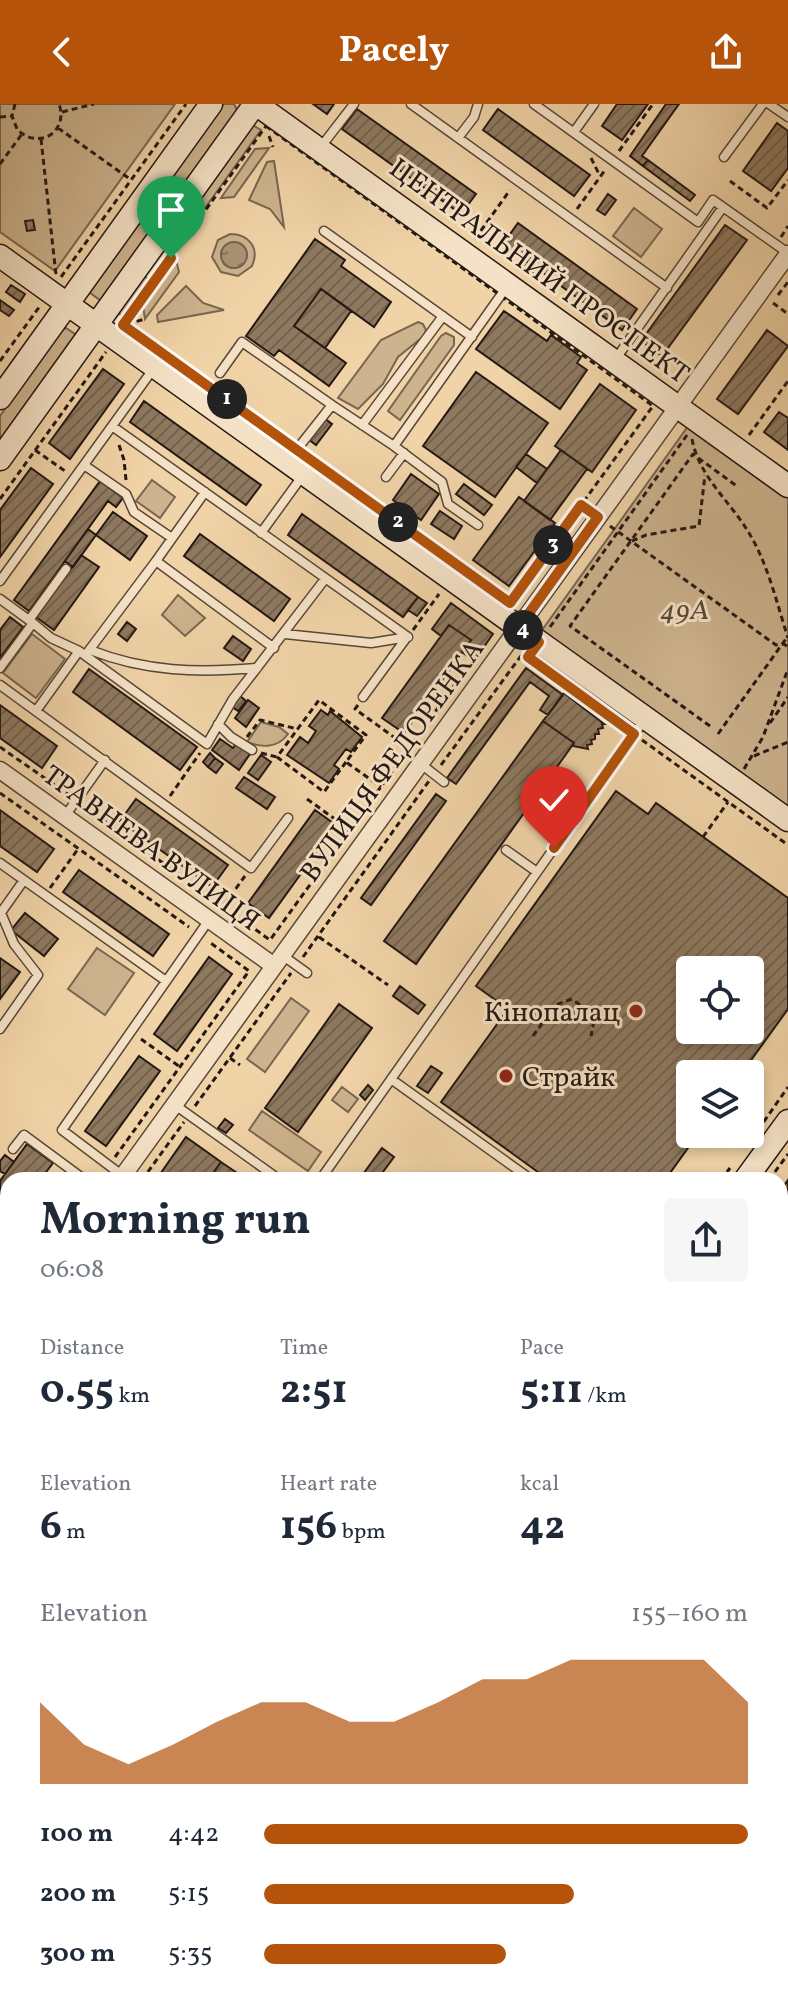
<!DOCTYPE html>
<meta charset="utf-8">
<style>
:root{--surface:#fff;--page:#f6f6f7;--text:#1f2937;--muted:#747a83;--accent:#b45309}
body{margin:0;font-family:Vollkorn,serif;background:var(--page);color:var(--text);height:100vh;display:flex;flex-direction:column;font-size:30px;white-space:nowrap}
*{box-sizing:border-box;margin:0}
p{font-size:26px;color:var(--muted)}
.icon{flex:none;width:44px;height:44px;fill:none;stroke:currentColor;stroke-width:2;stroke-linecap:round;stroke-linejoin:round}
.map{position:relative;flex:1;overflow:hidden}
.panel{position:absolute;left:0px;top:1068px;width:788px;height:830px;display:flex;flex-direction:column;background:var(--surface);border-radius:24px 24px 0 0;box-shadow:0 4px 12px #0003}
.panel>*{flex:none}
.controls{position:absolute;left:676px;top:852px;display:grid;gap:16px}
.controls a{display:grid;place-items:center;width:88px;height:88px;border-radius:8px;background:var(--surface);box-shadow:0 4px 12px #0003;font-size:40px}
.pin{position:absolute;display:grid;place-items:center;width:68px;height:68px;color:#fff;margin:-82px -34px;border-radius:50% 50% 50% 0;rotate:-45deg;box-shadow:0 0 8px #0007}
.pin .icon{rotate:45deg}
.km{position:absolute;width:40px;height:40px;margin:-20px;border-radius:50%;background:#222;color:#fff;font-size:22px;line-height:40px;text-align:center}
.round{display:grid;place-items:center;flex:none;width:84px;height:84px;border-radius:8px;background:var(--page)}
.summary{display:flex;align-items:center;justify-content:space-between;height:136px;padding:0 40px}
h1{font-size:44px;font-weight:700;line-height:60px}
.figures{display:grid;grid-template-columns:repeat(3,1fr);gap:12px;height:136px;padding:8px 40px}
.figures div{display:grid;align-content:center}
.figures b{font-size:40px;font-weight:700}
.figures small{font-size:22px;font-weight:400}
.figures p{font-size:22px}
.chart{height:224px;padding:16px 40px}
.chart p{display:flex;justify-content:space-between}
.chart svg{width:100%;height:144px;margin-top:8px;fill:var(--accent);opacity:.7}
ul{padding:0 40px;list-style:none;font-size:26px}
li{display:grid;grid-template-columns:128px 96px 1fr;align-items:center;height:60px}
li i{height:20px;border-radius:10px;background:var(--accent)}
header{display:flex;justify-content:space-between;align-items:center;height:104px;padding:0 40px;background:var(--accent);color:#fff;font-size:36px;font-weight:700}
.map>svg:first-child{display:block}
.green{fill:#cdb38e;stroke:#786650;stroke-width:2;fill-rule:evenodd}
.water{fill:url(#water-ripples);stroke:#75624e;stroke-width:2}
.building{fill:url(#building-hatch);stroke:#241813;stroke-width:2;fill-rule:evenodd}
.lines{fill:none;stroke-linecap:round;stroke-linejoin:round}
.lane-casing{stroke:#574738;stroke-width:11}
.street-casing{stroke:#574738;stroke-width:19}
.secondary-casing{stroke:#241813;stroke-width:25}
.path{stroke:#241813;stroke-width:3;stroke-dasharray:6 4;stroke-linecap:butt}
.lane{stroke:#f5e2c6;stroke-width:8}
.street{stroke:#f5e2c6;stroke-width:16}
.secondary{stroke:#f5e2c6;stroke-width:22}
.route-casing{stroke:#fff;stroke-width:16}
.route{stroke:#b45309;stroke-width:10}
.poi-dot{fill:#8f2418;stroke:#f5e2c6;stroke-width:3}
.labels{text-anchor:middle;stroke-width:6;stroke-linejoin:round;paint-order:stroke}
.street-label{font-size:28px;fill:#241813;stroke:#f5e2c6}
.park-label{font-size:28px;font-style:italic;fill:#574638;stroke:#f5e2c6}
.poi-label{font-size:28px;fill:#241813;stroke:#f5e2c6;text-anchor:end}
</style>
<header><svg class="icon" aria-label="back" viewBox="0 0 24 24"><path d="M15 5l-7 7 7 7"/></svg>Pacely<svg class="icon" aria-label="share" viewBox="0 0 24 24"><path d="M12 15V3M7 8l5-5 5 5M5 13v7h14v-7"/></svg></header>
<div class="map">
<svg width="788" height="1897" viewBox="0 0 788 1897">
<defs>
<pattern id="water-ripples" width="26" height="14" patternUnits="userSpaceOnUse" patternTransform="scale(2)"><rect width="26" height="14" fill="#ab9375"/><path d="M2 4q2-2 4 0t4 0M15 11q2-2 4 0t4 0" fill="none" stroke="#8b775f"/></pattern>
<pattern id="building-hatch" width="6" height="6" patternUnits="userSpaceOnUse" patternTransform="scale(2)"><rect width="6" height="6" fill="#8e7960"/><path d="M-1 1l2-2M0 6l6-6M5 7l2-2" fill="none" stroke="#74624e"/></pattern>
</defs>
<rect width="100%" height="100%" fill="#f0d3a7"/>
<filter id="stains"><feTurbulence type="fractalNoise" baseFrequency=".0025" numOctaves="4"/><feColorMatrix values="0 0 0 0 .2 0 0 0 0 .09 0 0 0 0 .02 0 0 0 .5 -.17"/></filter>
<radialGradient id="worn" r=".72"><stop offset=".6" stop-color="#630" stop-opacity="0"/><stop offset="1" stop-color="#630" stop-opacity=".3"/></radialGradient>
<path class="green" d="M0 0H175L55 167 0 128Z
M224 0H234L238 8 101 197 89 188Z
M251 20 261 26 190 125 181 120Z
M269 44 234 93 221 94 255 45Z
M274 57 284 123 270 105 249 96 267 58Z
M634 104 662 125 641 153 613 132Z
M230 130C249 130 260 144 252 162L238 172 221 168 212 153 218 136ZM237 139 244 143 231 164 224 160 221 150Z
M176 156 179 168 145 215 143 202Z
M144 172 152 178 126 214 118 209Z
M186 182 203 199 224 206 158 218 157 211Z
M418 218 423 220 426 226 424 232 398 253 383 280 358 305 338 294 381 236Z
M66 224 75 230V236L0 340V312L62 226Z
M446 229 454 233V241L400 316 388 307 441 232Z
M689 321 788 391V707L540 529Z
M152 376 175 393 160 414 136 397Z
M178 491 205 514 185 532 162 511Z
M32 530 65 555 36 594 3 569Z
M261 618 279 623 288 630C278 644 262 644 247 638Z
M97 844 134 869 105 911 68 885Z
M291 894 309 907 265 968 247 955Z
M342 983 358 995 348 1008 332 996Z
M262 1007 321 1048 308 1067 249 1026Z"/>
<path class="water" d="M221 151a13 13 0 1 1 26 0a13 13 0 1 1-26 0Z"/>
<path class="building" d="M313 0H334L327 10Z
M617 0H648L622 36 602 22Z
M666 0H679L642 52 648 56 643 62 630 52Z
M357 5 476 90 461 110 342 25Z
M498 5 590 71 574 92 483 26Z
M777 19 788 27V64L771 87 743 67Z
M648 56 695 91 690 97 643 62Z
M608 90 616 96 605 111 597 106Z
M33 116 35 126 27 127 25 117Z
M518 119 637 205 622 226 503 140Z
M725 121 747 136 662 252 641 237Z
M315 135 345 156 341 162 391 198 374 223 321 185 294 222 346 259 329 282 279 246 274 252 246 232Z
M523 155 536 164 530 172 518 162Z
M11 181 25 190 20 198 6 188Z
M321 185 351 207 325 244 294 222Z
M0 196 14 206 9 212 0 206Z
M504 207 547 237 551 231 581 253 577 259 587 266 560 305 476 245Z
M767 226 788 242 738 310 717 295Z
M103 265 124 280 70 355 49 339Z
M476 268 548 319 495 393 423 342Z
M600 280 636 306 592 368 555 342Z
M144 297 261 381 246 401 130 318Z
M779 308 788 314V346L764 328Z
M324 314 332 320 316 341 308 335Z
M561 346 587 365 550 416 524 397Z
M526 350 547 365 537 379 516 363Z
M31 364 53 380 0 453V406Z
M411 370 439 390 421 416 393 396Z
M100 377 123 394 116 403 108 397 29 507 14 496Z
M464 380 492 401 484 411 456 390Z
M519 393 555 419 509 482 473 456Z
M440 407 462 422 454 435 431 420Z
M113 408 147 432 130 456 96 431Z
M302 410 418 493 403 513 288 431Z
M88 425 96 431 73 463 65 457Z
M200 430 290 495 274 517 184 452Z
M81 451 99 463 54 526 36 513Z
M418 493 427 499 417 512 408 506Z
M451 499 493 530 474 557 462 548 471 536 449 521 441 532 432 525Z
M10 513 23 523 0 554V526Z
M127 518 136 525 127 537 118 530Z
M449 521 471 536 404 629 382 614Z
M233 532 251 545 243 557 224 544Z
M526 564 563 591 548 611 540 606 549 592 530 578 456 680 447 674Z
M89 565 197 643 180 666 73 588Z
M564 589 604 620H602L603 624 598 625 599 630H595V635L591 636 592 640 587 641 588 645 573 642 574 639 543 617Z
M240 592 246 597 238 607 232 603Z
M248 596 259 604 246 623 235 614Z
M0 601 57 642 42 664 0 634Z
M321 606 328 611 330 607 362 633 351 648 346 645 334 661 339 665 329 679 287 651 300 633 308 639 316 627 309 622Z
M543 617 574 639 416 860 384 837Z
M220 635 233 644 236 640 250 650 239 666 212 646Z
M210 649 215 654 208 663 203 658Z
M261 651 271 658 258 676 248 669Z
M215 654 223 660 216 669 208 663Z
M244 673 275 693 267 705 236 684Z
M616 687 648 710 656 699 788 794V905L741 970H690V1030H698L665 1076H549L441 998 508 905 476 882ZM690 866H750V926H690Z
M436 690 446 697 371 801 361 794Z
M136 695 228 761 212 783 120 717Z
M0 706 54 745 37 768 0 742Z
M315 706 336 721 269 814 248 799Z
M79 766 169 830 153 852 63 788Z
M25 809 58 835 44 852 11 826Z
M209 853 232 870 177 947 154 930Z
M0 854 20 868 0 895Z
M400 882 425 901 418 910 393 892Z
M339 900 372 924 298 1028 265 1004Z
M139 952 160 967 106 1042 85 1027Z
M431 962 442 969 428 989 417 982Z
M368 981 373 986 365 996 360 991Z
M225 1015 233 1021 226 1029 218 1024Z
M186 1033 221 1058 208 1076H156Z
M27 1040 53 1059 40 1076H8V1099L0 1093V1077Z
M382 1044 394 1053 377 1076H365L361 1073Z
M5 1051 14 1058 5 1070 0 1067V1057Z
M221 1058 243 1073 247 1076H208Z
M788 1076V1123L780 1134V1087Z
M3 1143 8 1147V1180L0 1192V1147Z
M788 1232V1251L780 1246Z
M8 1283V1355L0 1349V1294Z
M788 1476V1524L780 1535V1488Z
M0 1480 8 1486V1499L0 1510Z
M3 1593 8 1596V1629L0 1623V1597Z
M780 1626 788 1632V1653L780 1647Z
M0 1633 8 1639V1658L0 1653Z
M780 1687 788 1692V1706L780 1717Z
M788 1723V1767L785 1772 780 1769V1735Z
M17 1890H36L30 1897H12Z
M201 1890H235L230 1897H196Z
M315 1890H348L343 1897H309Z
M449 1890H451L461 1897H444Z
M579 1890H614L609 1897H589Z
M620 1890H638L647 1896 651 1890H672L681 1897H630Z
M731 1890H750L745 1897H726Z"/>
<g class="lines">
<defs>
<path id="lane" d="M411 0 667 184
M534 0 698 118 713 96 788 149
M769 0 788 13
M574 28 594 0
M458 34 474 13 478 0
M320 44 354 0
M724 53 763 0
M324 127 472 233
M615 256 723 103
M220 269 242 238 332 301
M362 321 443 212
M112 322 408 533
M302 339 332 301 394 342
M84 361 126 390 134 408 172 434
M386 373 404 349
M205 388 156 457 274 544
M478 421 448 400 442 378 394 342 508 181
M261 429 303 371
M0 477 154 264
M0 495 33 519 0 564
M29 516 66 465
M33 519 51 534 79 547
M285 530 371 539 408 533
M90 546C146 568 198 569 257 564
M87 549 156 457
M0 581 251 764 288 714
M363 593 407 533
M36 607 79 547 207 640 233 595 325 475
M218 620 231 633 252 646
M421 660 444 678
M65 712 105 656
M506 746 537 768
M0 759 166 877
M0 810 24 776
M282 851 307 869
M0 925 38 871 14 840 1 809
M391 975 532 1076
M175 1001 280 1076
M13 1045 24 1031 85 1076
M123 1072 62 1026 209 816
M320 1076 645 615
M0 1101 8 1106
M780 1229 788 1218
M780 1258 788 1264
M780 1280 788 1269
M780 1441 788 1430
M0 1529 8 1518
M0 1580 8 1569
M0 1628 8 1634
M780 1665 788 1671
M780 1726 788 1715
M0 1744 8 1750
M780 1817 788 1802
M780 1835 788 1841
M0 1858 8 1847
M60 1897 66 1890
M236 1897 241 1890
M297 1897 302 1890
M437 1897 442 1890
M779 1897 788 1884"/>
<path id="street" d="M0 666 274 862
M120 1076 788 150
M0 1242 8 1231
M0 1436 8 1442"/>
<path id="secondary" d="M256 0 788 382
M0 152 788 716
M0 294 211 0
M0 355 255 0
M745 1076 788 1017
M157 1897 162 1890"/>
</defs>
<use href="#lane" class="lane-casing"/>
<use href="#street" class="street-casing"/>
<use href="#secondary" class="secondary-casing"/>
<path class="path" d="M15 0 12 12 17 25C38 47 69 28 59 0
M62 8 94 0
M0 13 12 12
M266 22 653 302 510 499 123 221Z
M58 24 130 75
M269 32 273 43
M41 35 56 171
M619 47 653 0
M591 54 600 72
M0 60 22 30
M730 77 767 104 788 76
M577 105 605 66
M781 133 788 122
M475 135 510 86
M61 173 186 0
M778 191 788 178
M773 199 788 210
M127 220 145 215
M0 257 40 202
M749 331 788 277
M692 335C699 373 730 397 749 429 768 460 777 500 788 534
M119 341 124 356 126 376
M35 346 65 367
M0 395 106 248
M610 422 776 541 784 540 788 543
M632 437 646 431 699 422 705 371
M550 523 687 331
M413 526 439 490
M358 601 355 605 409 644
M770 619 788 593
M710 622 570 522 693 350 738 383
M718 630 788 532
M247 633 260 616 298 625
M642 636 788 741
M0 643 69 691
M261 649 277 653
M754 652 788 638
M346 658 324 688 277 653 319 596 366 631 346 658 381 683
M441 661 523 549
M744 665 763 633 788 565
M0 689 189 823
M170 692 200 649
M307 695 339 718
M85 703 270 836 456 579H459
M703 733 728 698
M50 784 78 745
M224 801 245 772
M319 833 388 881
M303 853 429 677
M533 932 555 901 572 895 595 912 591 932
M141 935 180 963
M230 954 240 961
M195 1002 291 869
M758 1026 788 983
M728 1030 746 1043
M115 1053 249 867 208 837
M142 1076 184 1018
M721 1076 730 1064
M769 1076 788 1050
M0 1214 8 1203
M0 1273 8 1262
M0 1459 8 1463
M780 1617 788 1623
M780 1775 788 1781
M76 1890 86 1897
M466 1890 473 1897
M562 1890 571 1897
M682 1890 692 1897
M131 1897 136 1890
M364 1897 369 1890
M695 1897 700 1890"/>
<use href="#lane" class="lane"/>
<use href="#street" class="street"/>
<use href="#secondary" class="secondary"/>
</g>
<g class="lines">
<defs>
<path id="route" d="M171 154 123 221 510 499 581 401 598 413 519 523 539 538 528 553 634 630 554 744"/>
</defs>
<use href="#route" class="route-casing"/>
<use href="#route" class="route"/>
</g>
<g class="poi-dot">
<circle cx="636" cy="907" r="8"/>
<circle cx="506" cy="972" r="8"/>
</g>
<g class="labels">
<g class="street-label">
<text transform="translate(540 166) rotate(36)" y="10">ЦЕНТРАЛЬНИЙ ПРОСПЕКТ</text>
<text transform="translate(391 656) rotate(-54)" y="10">ВУЛИЦЯ ФЕДОРЕНКА</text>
<text transform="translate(152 743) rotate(36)" y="10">ТРАВНЕВА ВУЛИЦЯ</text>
</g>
<g class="park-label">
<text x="685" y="515">49А</text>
</g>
<g class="poi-label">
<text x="620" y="917">Кінопалац</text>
<text x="522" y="982" text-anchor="start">Страйк</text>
</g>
</g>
<rect width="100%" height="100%" filter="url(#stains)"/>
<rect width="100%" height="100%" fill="url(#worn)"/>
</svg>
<div class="controls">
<a><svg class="icon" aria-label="locate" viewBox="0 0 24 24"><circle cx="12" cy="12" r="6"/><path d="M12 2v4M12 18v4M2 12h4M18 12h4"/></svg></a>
<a><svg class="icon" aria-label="layers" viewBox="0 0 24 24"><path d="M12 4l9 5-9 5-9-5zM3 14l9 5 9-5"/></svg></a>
</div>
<div class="pin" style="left:171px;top:154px;background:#1e9e55"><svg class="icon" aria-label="arrive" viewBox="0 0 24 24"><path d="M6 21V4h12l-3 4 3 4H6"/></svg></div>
<div class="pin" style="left:554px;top:744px;background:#d93025"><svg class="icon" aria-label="check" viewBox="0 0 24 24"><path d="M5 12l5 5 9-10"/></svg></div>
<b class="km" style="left:227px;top:295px">1</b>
<b class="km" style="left:398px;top:418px">2</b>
<b class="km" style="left:553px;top:441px">3</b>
<b class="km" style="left:523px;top:526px">4</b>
<section class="panel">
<div class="summary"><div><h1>Morning run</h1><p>06:08</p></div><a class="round"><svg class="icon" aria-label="share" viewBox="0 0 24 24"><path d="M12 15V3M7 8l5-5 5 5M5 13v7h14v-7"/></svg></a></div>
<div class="figures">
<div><p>Distance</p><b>0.55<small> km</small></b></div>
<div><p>Time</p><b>2:51</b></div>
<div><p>Pace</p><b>5:11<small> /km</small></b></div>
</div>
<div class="figures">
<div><p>Elevation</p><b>6<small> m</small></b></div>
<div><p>Heart rate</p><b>156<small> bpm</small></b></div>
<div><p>kcal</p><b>42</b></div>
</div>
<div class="chart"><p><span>Elevation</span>155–160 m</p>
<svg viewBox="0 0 160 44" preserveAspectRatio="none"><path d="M0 44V19L10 32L20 38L30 32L40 25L50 19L60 19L70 25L80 25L90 19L100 12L110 12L120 6L130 6L140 6L150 6L160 19V44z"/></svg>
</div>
<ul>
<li><b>100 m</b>4:42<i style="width:100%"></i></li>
<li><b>200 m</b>5:15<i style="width:64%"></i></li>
<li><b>300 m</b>5:35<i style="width:50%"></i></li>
</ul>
</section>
</div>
